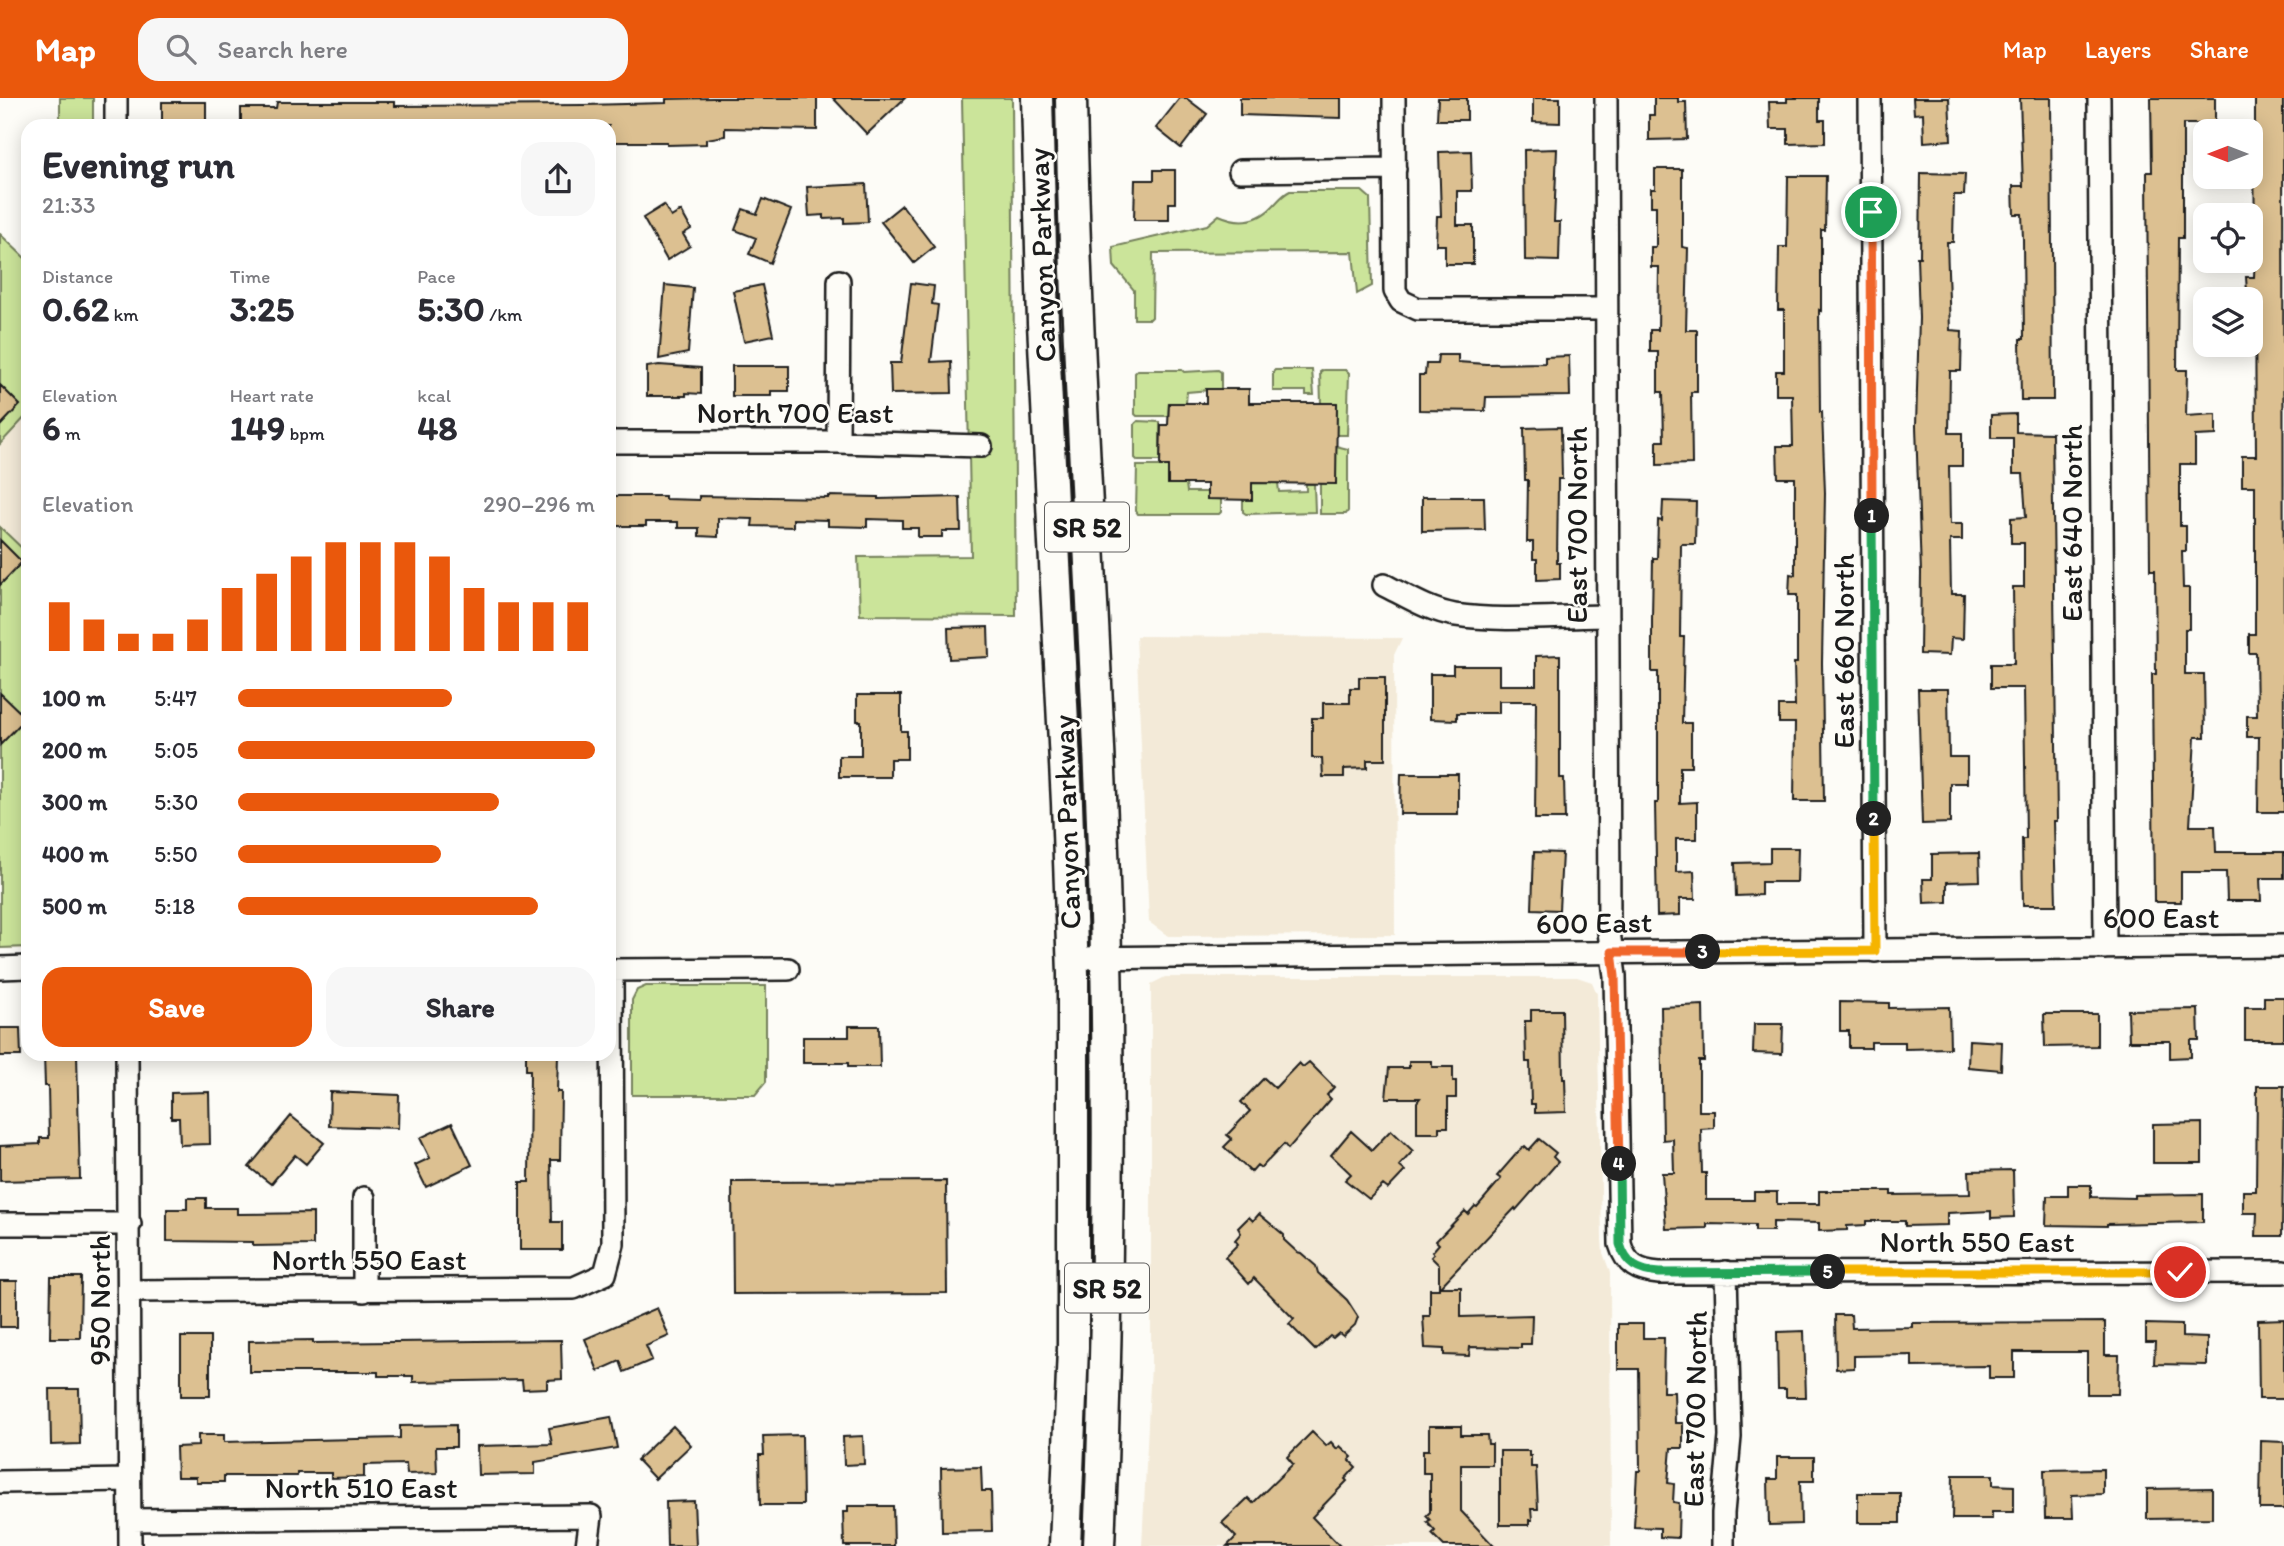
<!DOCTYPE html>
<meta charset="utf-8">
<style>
:root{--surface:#fff;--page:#f7f7f7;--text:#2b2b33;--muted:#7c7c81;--accent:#ea580c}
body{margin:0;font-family:Itim,sans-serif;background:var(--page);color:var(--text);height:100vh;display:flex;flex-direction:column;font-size:26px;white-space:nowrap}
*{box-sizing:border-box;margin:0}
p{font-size:23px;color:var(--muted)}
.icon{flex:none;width:38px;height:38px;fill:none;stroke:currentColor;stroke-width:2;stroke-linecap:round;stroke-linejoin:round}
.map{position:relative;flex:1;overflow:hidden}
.panel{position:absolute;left:21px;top:21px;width:595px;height:942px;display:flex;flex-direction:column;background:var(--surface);border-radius:21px;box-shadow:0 4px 18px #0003}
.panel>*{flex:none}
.needle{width:46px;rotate:270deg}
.fabs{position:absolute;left:2193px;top:21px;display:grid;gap:14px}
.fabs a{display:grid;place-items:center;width:70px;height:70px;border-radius:14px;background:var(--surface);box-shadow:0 4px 18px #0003;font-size:35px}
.pin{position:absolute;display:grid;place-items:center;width:60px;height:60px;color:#fff;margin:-30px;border:4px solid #fff;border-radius:50%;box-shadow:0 2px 7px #0007}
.km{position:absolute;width:35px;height:35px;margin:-18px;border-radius:50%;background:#222;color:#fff;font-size:19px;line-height:35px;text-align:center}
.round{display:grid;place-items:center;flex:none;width:74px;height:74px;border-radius:21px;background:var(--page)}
.headline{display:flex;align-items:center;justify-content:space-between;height:119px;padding:0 21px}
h1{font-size:38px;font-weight:800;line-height:52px}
.figures{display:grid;grid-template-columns:repeat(3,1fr);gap:10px;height:119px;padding:7px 21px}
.figures div{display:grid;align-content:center}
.figures b{font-size:35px;font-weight:800}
.figures small{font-size:19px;font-weight:400}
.figures p{font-size:19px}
.chart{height:196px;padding:14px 21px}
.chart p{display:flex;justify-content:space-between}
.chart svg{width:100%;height:126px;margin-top:7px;stroke:var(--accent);stroke-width:6}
.action{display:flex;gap:14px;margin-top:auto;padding:14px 21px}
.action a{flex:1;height:80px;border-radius:21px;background:var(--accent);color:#fff;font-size:28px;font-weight:800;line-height:80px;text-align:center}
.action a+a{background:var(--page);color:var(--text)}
ul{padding:0 21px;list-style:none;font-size:23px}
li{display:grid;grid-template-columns:112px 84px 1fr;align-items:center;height:52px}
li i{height:18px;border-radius:9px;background:var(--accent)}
header{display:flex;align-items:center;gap:42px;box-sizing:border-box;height:98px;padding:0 35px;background:var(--accent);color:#fff}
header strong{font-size:33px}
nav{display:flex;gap:38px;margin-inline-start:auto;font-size:24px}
.search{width:490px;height:63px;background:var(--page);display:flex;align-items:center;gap:18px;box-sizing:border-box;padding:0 24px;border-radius:21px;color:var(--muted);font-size:26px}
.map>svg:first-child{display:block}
.built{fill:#f3ead8}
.green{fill:#cbe49a;stroke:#74805b;stroke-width:2}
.building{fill:#dcc091;stroke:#1c1c1c;stroke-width:2}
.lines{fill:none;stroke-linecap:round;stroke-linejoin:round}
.minor-casing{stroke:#1c1c1c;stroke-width:26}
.highway-casing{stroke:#1c1c1c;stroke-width:35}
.minor{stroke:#fdfcf7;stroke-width:21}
.highway{stroke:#fdfcf7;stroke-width:30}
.split-1-casing{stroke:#fff;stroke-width:14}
.split-2-casing{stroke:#fff;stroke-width:14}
.split-3-casing{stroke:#fff;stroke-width:14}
.split-4-casing{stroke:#fff;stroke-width:14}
.split-5-casing{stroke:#fff;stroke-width:14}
.split-6-casing{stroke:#fff;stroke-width:14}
.split-1{stroke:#f0652b;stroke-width:9}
.split-2{stroke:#22a559;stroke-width:9}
.split-3{stroke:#f5b400;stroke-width:9}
.split-4{stroke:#f0652b;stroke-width:9}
.split-5{stroke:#22a559;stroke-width:9}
.split-6{stroke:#f5b400;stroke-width:9}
.labels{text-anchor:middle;stroke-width:5;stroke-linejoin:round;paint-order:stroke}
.shield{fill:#fdfcf7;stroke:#605f5e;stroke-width:2}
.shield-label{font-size:28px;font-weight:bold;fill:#1c1c1c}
.street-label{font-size:30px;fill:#1c1c1c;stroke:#fdfcf7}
</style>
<header>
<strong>Map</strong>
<div class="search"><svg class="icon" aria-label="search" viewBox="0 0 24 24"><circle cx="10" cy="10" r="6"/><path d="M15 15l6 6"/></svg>Search here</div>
<nav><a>Map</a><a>Layers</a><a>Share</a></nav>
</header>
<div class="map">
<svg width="2284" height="1448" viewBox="0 0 2284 1448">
<rect width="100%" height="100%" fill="#fdfcf7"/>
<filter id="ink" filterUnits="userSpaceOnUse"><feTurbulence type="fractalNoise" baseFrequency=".0143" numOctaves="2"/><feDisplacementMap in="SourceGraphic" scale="14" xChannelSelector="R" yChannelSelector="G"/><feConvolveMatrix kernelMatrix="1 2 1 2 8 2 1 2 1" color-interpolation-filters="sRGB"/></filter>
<g filter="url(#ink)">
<path class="built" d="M0 144 28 172V851H0Z
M1136 538 1402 540 1394 557 1395 837 1168 838 1149 824Z
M1165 879H1577L1592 884 1597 896 1602 1141 1603 1155 1610 1174 1611 1448H1142L1151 1266V886Z"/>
<path class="green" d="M60 0H93V28H60Z
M962 0H1012L1016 518 860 517 858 459 971 458Z
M1290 93H1362L1370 100 1372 188 1357 196 1353 154 1153 155 1152 219 1150 221H1134V192L1114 168 1113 149 1207 127 1219 117C1239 126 1257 125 1273 108 1279 102 1282 97 1290 93Z
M0 136 28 163V316L0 346V328L20 307 0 287Z
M1138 272H1182L1184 274 1218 272 1221 274V291L1187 294 1186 305H1169L1168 318H1137L1135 316V275Z
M1275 272H1312L1314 297H1306V293H1273V274Z
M1323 272H1346L1349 275 1347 337H1336L1337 305H1321L1320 274Z
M1138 323 1160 324V363H1138L1135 360V326Z
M1336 348 1348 351V413L1346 416H1320V386L1336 385Z
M1137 368H1168V386H1186L1187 394H1207V401H1221V414L1219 416H1138L1136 413Z
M1252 385H1278L1279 394 1306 393V386H1314L1315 414 1246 416 1243 414V402Z
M0 429 28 456V849L0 850V647L26 620 0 595V487L22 464 0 442Z
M646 888H766V984L755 997H632V902L637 892Z"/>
<path class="building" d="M712 0H817V32L725 30V38L706 41V46L667 47V44H609V28H241V10H276L277 4H395V8L585 7 666 5V1Z
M833 0H905L867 36Z
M1180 0H1186L1207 16 1181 50 1156 30Z
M1240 0H1341V20L1240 17Z
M1438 0H1467V22H1437Z
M1533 0H1560V25L1533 24Z
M1654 0H1678V4H1686L1687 41 1649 42V17H1654Z
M1787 0H1819V22H1825V45L1788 46V31H1770L1769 4H1787Z
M1913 0H1949L1951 42 1924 44 1923 15 1914 16Z
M2020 0H2051L2053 302H2021L2020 241H2024L2023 141 2022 116H2014L2013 88H2023Z
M2151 0H2215V26H2183V140H2178L2177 272H2187L2186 318 2216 316V337L2195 338V366H2180V428H2186V453H2182L2183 490H2189V531H2185V576H2204L2205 639H2195L2190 728H2215L2216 754H2284V780H2260L2261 803H2227L2226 774H2181V804H2154L2152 576H2156L2155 472H2150L2147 74H2152Z
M2255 0H2283L2284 714H2258L2259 639H2247V618H2257L2256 555H2249V536H2255V388H2242V358H2256L2255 194H2247L2246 179H2254L2255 153 2254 47H2250V26H2255Z
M162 4H206V28H162Z
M1557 51 1554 124H1560L1559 163 1525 162 1524 52Z
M1471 53 1472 93H1457V127H1473V166H1445V147H1436L1437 118H1441L1439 54Z
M1655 71H1682V149L1688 150 1686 232H1697V294H1691L1692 366 1657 367V343H1664L1663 294H1658V254H1650V232H1658L1659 169H1651V149H1656V108H1651V91H1655Z
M1154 72H1175V105H1169V122H1134L1135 82H1154Z
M1921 75 1965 76 1964 97H1954L1953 144H1947L1950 232 1962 233 1961 273H1950L1949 335H1962V368H1949L1950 426H1962V442H1950L1951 496H1964L1963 541 1951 540 1950 557 1920 556 1921 475 1916 328 1919 220 1917 159H1920Z
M1788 78H1826L1825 132H1821V213L1819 212 1820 314H1822L1825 395 1822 565 1824 703H1794L1795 625H1779V608H1795L1794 565H1797V497H1789L1790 476 1795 477V380H1778L1777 348H1793L1792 297H1776V273H1784V212H1778L1779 149H1787Z
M866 86 868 124 844 125V120L824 121V117L809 118 807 89Z
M763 101 791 112 770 165 749 156 756 140 735 132 743 111 757 116Z
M664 107 671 119 681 113 691 131 683 136 690 148 667 162 643 120Z
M902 107 934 149 914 165 881 124Z
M911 185 934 188 932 206 938 207 931 264 951 263 952 295 891 296 890 265H901Z
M665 187 693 190 688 255 659 261Z
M762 187 773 237 744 243 733 193Z
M1438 257H1458V264L1486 266 1545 265V259L1569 258 1570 298 1486 299 1485 313 1419 312V277H1425L1426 266H1437Z
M659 267 701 270V296L686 295V298H647V269Z
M732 268H789V293H771V298H732Z
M0 287 20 307 0 328Z
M1206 291H1249V305H1337L1336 386 1252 385V402L1207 401V386H1168V368H1160L1161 327H1168L1169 305H1206Z
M2016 316V334L2052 335 2057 723H2054L2056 807H2023L2022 741H2026L2024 590H1991V566H2014L2013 489H2024V445H2011V420L2026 419 2023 376H2013V340H1991V317Z
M1561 329 1562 381H1558L1557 465H1560V481L1537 482V461H1533V444H1527L1528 382H1525L1524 330Z
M609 398H665V401L699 402V398L828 400V398L878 399V401L960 399 961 433H942V439H918V430H902V422L867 421V429L828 428V422L793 421V429L752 428 753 421 718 420V439L699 438V430H678V424H646V428H609Z
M1422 399H1484L1485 432 1422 433Z
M1663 403 1696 404 1695 446H1681L1680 539H1684L1682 625H1691V669H1680V705L1697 704V741H1676V774L1694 773 1695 801H1680V817L1657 818 1655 705H1658V574H1652V521L1653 460H1657L1658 422 1662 423Z
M0 442 22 464 0 487Z
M988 529 989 559 949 561 948 530Z
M1560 557V680H1564L1565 721H1535L1536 603H1499V615H1457V622L1430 621V576H1453V568H1499V587H1536V558Z
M1359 579H1385V662H1367V670L1344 671V679H1323L1322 660H1312V620H1323V605H1350V590H1359Z
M1918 591H1948L1949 659H1967V685H1950V725L1922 726Z
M0 595 26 620 0 647Z
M857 597H901V633H907V661H890V679H839V658H861V623H857Z
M1401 676H1458V716H1400Z
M1770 750H1798L1797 784H1761V797L1736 798 1735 765 1770 764Z
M1534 754 1562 755 1559 812 1532 811Z
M1979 755 1980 783 1947 784V804L1924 805 1923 781H1932V756Z
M2264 899H2284V942H2245V909H2264Z
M1840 904 1889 905V910L1949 909 1950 950 1905 951V944H1871V950H1849V933H1840Z
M1703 907 1704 963H1699V1013H1714V1030L1701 1031 1702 1075H1706V1102H1754V1094H1777V1106H1819V1093H1891V1097L1970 1096 1969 1073 2013 1072 2014 1119 1991 1120V1113L1947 1115V1127L1905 1128V1123H1866V1127L1847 1128V1132L1819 1133V1125L1773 1124V1133H1755V1127L1707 1126V1130L1666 1131 1662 1075H1674L1673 1041 1663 1042 1661 909Z
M2198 911 2199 942H2191V959L2170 960V943H2129L2128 912Z
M1531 912H1562L1563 981H1565L1566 1014 1535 1015V1006H1531L1530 964H1526L1525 923H1531Z
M2044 916H2097V948L2045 949Z
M1754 926H1783L1782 956 1753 955Z
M849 928H879L880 969H848V965H803V939H849Z
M0 930H20L21 958H0Z
M1969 942 2002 944 2001 972 1968 969Z
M44 956H77L80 1081 0 1083V1048L40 1046V1040H49L48 988H45Z
M526 956H558L557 994H561L560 1062H551L552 1124H562V1152H520V1084H529L530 972H526Z
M1409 963H1432V969H1453V983H1456V1000H1448V1029H1439V1035H1417V1004L1420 1000H1386L1389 970H1409Z
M1309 964 1334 989 1327 997 1331 1001 1288 1051 1284 1046 1261 1070 1257 1067 1251 1074 1224 1049 1232 1041 1227 1037 1250 1013 1241 1004 1264 980 1275 990 1299 965 1303 969Z
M2257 988H2284L2282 1138H2256L2257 1115H2243V1093H2256Z
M209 994 210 1046 180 1047 179 1020H171V995Z
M330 994 399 997 398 1030 329 1028Z
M291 1018 324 1045 306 1066 295 1057 271 1086 249 1069Z
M452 1025 472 1067 426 1089 415 1067 430 1060 420 1040Z
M2202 1025V1065H2153V1026Z
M1391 1032 1413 1053 1399 1068 1405 1073 1388 1091 1383 1087 1369 1101 1345 1082 1351 1076 1331 1057 1351 1033 1372 1052Z
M1539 1041 1556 1055 1553 1059 1558 1064 1516 1112 1515 1110 1440 1189H1461V1219L1532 1217 1531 1246H1521V1250L1470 1249 1469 1258 1444 1257V1251L1425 1250 1423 1218H1430V1191H1439V1167L1431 1159 1434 1156 1432 1154 1439 1146 1436 1143 1465 1113 1468 1116 1475 1108 1477 1109 1501 1081 1497 1078 1518 1054 1525 1048 1529 1052Z
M946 1083 947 1195 733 1196 732 1084Z
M2068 1087H2091V1099L2134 1100V1097L2203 1096V1124L2107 1126V1128L2046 1127 2047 1098H2068Z
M187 1100H206V1110H237V1116L313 1115V1147L253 1148V1144L167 1143V1111H187Z
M1259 1116 1284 1137V1142L1297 1154 1301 1155 1316 1168 1318 1175 1347 1202 1358 1219 1355 1227 1343 1238 1339 1235 1333 1240 1330 1238 1315 1252 1289 1226 1294 1221 1254 1180 1249 1186 1225 1159 1238 1146 1235 1142 1241 1135 1238 1130 1249 1119 1253 1123Z
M51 1179H81L80 1240H50Z
M0 1183H17V1229H0Z
M657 1210 669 1238 646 1248 652 1262 624 1274 620 1263 598 1273 585 1241Z
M1835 1217H1851L1852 1230 1912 1229V1225L2105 1224V1257H2119L2118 1296H2087V1254H2014V1280H1989V1268L1912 1269V1257L1854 1258V1270L1836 1271Z
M2284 1221V1301H2259L2258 1222Z
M1618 1226H1643V1240H1664L1663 1294H1674L1675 1325H1683V1350H1671L1668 1385 1674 1386 1673 1404 1679 1405 1678 1440 1660 1439V1430L1634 1429 1637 1373H1640L1639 1271H1618Z
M2146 1226 2182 1227V1239L2207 1240V1267L2154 1266 2155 1244H2146Z
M1804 1233 1806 1299H1786V1291H1778L1777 1234Z
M181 1239H210V1298H181Z
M313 1242V1245L561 1242 562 1281 547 1282V1290L523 1291 522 1282 413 1284V1278H378V1274H249V1243Z
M50 1291H79L80 1346 51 1347Z
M611 1319 617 1350 535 1364V1376L478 1377 477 1348 552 1346 549 1330Z
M456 1327V1349H436L437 1375 407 1376 406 1366 364 1367V1379L331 1380V1375H297V1378H224V1384H196V1379H177L176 1349 198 1348V1337H224V1344L400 1340V1328Z
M673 1328 691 1347 655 1381 637 1362Z
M1429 1328H1461V1337H1487L1488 1346H1492V1367H1461V1413L1494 1448H1444L1432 1436 1435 1433 1427 1424 1430 1422 1426 1418 1430 1414V1375H1423V1352H1429Z
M1312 1334 1326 1348 1331 1344 1337 1351 1340 1348 1352 1359 1349 1362 1356 1369 1345 1381 1347 1383 1312 1419 1340 1448H1227L1236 1439 1222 1425 1248 1400 1253 1405 1293 1366 1287 1359Z
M802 1337 803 1407H760L759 1357H764L763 1338Z
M863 1338 864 1366 844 1367 843 1339Z
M2261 1343 2284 1344V1411H2260Z
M1500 1353H1529V1358H1531V1369H1536L1538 1411H1531L1532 1422H1529V1427H1500Z
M1777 1359H1814V1383H1800L1801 1426 1769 1427 1768 1381H1777Z
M981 1369 982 1393H991L992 1433 942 1434 941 1370Z
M2103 1371V1396L2072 1397 2073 1420H2045L2044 1372Z
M1953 1377H1993V1387L2014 1388V1414H1992V1421H1952Z
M2212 1390V1420L2147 1421V1391Z
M1858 1395H1900V1425H1858Z
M694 1403 696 1448H667L666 1404Z
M848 1408H893L894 1448H844L843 1414H848Z"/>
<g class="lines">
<defs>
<path id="minor" d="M116 0V28
M1394 0 1395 193 1401 203 1418 211H1606
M1606 0 1609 834 1615 878 1620 1146C1626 1167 1638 1173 1659 1175L2284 1174
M1870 0 1875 853
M2099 0 2105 850
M1240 73 1395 71
M609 344H838L981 348
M838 344 839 183
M1384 487C1406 498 1430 513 1455 517 1500 524 1560 518 1608 518
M1073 860 2284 848
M0 870 28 869
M609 872 788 871
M127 956 130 1448
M364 1100V1193
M0 1126H130
M130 1193 574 1190 605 1176 613 1146 612 872
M0 1384 129 1382
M131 1422 591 1418 587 1448
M1723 1448V1415L1730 1339 1726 1174"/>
<path id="highway" d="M1037 0 1043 225 1067 705 1073 876V1250L1065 1448
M1071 0C1076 286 1100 572 1106 858 1110 1055 1107 1252 1099 1448"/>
</defs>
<use href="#minor" class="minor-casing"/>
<use href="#highway" class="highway-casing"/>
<use href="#minor" class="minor"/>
<use href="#highway" class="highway"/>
</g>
</g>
<g class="lines" filter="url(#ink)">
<defs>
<path id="split-1" d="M1871 114 1872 418"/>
<path id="split-2" d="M1872 418 1874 721"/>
<path id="split-3" d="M1703 854 1875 853 1874 721"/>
<path id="split-4" d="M1619 1066 1615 878 1612 854H1703"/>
<path id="split-5" d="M1619 1066 1620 1146C1626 1167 1638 1173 1659 1175L1828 1174"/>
<path id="split-6" d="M1828 1174H2180"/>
</defs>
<use href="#split-1" class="split-1-casing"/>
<use href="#split-2" class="split-2-casing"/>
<use href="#split-3" class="split-3-casing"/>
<use href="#split-4" class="split-4-casing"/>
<use href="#split-5" class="split-5-casing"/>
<use href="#split-6" class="split-6-casing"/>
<use href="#split-1" class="split-1"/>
<use href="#split-2" class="split-2"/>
<use href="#split-3" class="split-3"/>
<use href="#split-4" class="split-4"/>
<use href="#split-5" class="split-5"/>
<use href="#split-6" class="split-6"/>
</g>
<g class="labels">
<g class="shield">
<rect x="1045" y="404.5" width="84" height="49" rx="5"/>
<rect x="1065" y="1165.5" width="84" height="49" rx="5"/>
</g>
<g class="shield-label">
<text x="1087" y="439">SR 52</text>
<text x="1107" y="1200">SR 52</text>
</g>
<g class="street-label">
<text transform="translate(1042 157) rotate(-92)" y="10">Canyon Parkway</text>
<text x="795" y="325">North 700 East</text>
<text transform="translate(2072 425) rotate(-90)" y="10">East 640 North</text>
<text transform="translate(1577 427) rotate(-90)" y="10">East 700 North</text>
<text transform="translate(1844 553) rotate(-90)" y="10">East 660 North</text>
<text transform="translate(1067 724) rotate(-92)" y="10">Canyon Parkway</text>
<text x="2161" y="830">600 East</text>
<text transform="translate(1594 825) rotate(-1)" y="10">600 East</text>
<text x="1977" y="1154">North 550 East</text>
<text x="369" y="1172">North 550 East</text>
<text transform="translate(100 1202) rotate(-90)" y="10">950 North</text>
<text transform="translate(1695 1311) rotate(-89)" y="10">East 700 North</text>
<text x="361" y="1400">North 510 East</text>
</g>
</g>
</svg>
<div class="fabs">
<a><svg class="needle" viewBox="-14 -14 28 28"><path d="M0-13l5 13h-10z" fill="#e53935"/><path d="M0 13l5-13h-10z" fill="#7c7c81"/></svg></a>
<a><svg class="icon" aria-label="locate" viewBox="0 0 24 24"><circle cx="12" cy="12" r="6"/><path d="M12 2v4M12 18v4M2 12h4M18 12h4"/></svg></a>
<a><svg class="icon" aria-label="layers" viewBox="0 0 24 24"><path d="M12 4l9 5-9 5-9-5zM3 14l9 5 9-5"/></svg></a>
</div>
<div class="pin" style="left:1871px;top:114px;background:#1e9e55"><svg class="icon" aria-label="arrive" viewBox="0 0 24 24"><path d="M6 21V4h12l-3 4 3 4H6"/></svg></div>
<div class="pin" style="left:2180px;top:1174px;background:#d93025"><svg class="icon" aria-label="check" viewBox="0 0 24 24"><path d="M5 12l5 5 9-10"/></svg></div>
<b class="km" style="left:1872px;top:418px">1</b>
<b class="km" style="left:1874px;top:721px">2</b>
<b class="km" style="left:1703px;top:854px">3</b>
<b class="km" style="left:1619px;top:1066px">4</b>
<b class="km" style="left:1828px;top:1174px">5</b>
<section class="panel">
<div class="headline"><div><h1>Evening run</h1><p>21:33</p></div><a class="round"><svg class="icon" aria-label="share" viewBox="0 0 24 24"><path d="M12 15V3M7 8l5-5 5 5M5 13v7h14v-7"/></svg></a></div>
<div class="figures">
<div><p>Distance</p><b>0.62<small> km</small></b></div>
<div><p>Time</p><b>3:25</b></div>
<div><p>Pace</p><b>5:30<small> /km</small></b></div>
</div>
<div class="figures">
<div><p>Elevation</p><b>6<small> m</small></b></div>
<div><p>Heart rate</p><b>149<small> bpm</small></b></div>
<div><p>kcal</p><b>48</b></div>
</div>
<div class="chart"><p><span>Elevation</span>290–296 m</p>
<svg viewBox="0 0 160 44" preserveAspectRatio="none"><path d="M5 44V27M15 44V33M25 44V38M35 44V38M45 44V33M55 44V22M65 44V17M75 44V11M85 44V6M95 44V6M105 44V6M115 44V11M125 44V22M135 44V27M145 44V27M155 44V27"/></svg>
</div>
<ul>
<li><b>100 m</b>5:47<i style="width:60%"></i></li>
<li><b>200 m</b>5:05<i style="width:100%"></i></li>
<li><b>300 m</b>5:30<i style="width:73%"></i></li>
<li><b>400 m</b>5:50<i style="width:57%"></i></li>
<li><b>500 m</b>5:18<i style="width:84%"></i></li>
</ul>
<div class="action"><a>Save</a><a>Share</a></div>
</section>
</div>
